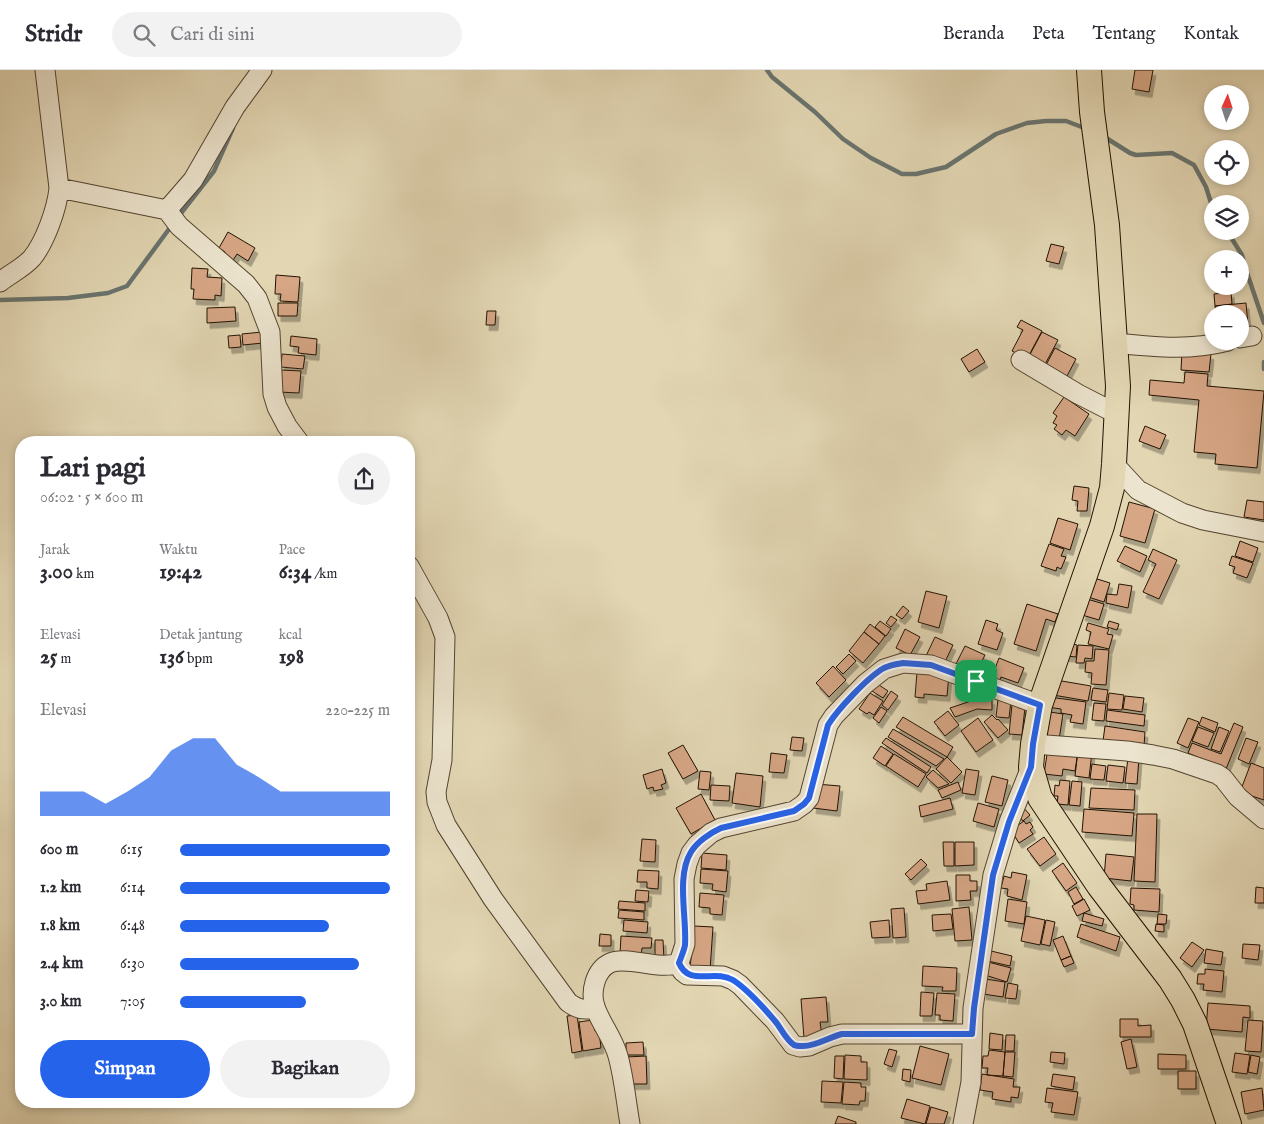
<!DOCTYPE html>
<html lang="id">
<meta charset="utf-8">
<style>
:root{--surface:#fff;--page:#f2f2f3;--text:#2b2b33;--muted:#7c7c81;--line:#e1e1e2;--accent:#2563eb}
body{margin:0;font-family:"IM FELL English",serif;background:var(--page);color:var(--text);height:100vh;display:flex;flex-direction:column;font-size:19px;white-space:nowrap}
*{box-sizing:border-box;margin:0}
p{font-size:16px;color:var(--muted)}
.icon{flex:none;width:28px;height:28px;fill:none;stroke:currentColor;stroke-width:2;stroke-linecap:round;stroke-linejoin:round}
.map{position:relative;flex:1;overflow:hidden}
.sheet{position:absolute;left:15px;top:366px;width:400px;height:672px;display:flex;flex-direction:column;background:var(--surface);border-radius:20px;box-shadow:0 2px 8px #0003}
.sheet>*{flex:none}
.needle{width:32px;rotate:3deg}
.fabs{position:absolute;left:1204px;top:15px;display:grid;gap:10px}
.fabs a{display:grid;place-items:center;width:45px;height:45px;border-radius:50%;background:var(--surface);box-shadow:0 2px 8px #0003;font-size:25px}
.pin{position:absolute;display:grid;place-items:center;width:42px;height:42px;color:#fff;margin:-21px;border-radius:10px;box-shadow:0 2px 8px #0006}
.round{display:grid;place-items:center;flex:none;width:52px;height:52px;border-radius:26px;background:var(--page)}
.summary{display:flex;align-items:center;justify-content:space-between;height:85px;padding:0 25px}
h1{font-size:28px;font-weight:700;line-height:38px}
.stats{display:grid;grid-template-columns:repeat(3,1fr);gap:8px;height:85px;padding:5px 25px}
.stats div{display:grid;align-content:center}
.stats b{font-size:21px;font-weight:700}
.stats small{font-size:14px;font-weight:400}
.stats p{font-size:14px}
.chart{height:140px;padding:10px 25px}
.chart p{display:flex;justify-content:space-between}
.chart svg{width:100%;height:90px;margin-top:5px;fill:var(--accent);opacity:.7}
.button{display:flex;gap:10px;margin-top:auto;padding:10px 25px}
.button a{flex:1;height:58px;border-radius:30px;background:var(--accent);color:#fff;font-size:20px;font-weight:700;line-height:58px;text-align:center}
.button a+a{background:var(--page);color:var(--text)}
ul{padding:0 25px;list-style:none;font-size:16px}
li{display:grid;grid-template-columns:80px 60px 1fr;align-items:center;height:38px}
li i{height:12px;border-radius:6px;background:var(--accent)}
header{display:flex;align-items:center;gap:30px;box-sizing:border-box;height:70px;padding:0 25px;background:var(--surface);border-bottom:1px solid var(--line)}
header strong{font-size:24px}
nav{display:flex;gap:28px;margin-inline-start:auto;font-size:18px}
.search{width:350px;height:45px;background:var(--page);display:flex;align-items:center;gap:12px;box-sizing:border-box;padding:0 18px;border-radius:28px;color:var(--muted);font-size:19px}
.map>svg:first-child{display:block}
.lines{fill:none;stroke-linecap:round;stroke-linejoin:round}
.stream{stroke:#6a756f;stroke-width:4.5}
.building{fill:#d6a685;stroke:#231302;filter:url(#shadow)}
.minor-casing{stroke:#53442e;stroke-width:21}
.major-casing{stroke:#231302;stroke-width:26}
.minor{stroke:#ece4ce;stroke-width:19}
.major{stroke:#e2d6b3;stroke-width:24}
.route-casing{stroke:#fff;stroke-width:10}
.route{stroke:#2563eb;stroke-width:6}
</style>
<header>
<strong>Stridr</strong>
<div class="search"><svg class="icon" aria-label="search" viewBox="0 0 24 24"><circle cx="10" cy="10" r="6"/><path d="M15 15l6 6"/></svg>Cari di sini</div>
<nav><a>Beranda</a><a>Peta</a><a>Tentang</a><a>Kontak</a></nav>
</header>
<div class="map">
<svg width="1264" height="1054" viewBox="0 0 1264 1054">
<defs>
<filter id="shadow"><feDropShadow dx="3" dy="5.5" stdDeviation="0" flood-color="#0004"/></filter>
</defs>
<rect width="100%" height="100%" fill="#e2d6b3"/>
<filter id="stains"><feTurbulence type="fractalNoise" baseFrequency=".004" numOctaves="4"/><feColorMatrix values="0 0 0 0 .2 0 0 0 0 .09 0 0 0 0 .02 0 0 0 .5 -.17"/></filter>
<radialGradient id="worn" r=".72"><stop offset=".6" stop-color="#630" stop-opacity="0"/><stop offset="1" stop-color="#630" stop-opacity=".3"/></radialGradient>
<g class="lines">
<path class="stream" d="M767 0 772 7 815 42 843 69 871 88 902 104H916L946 97 996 64 1027 53 1046 51H1066L1087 59
M1103 66 1130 83 1136 85 1172 83 1194 95 1206 117 1212 136
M178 147 214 101 233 58
M1227 161 1242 185 1245 197 1264 253
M0 230 68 228 108 223 127 216 172 155
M1264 292V299"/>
</g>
<path class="building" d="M1135 0H1153L1149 22 1132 19Z
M228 162 255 178 248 191 237 184 232 192 223 187 225 182 219 178Z
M1051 174 1064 177 1059 194 1046 191Z
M192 198 208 199 207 207 222 208 221 226 215 225V230L193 229 194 219H191Z
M276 205 300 207 298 232 280 231 281 224H275Z
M1231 222 1232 234 1215 236 1214 224Z
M278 233H298L297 246H278Z
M1246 233 1248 255H1240V244H1216L1215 236Z
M235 237 236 251 207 253V238Z
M487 241H496L495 255H486Z
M1021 250 1042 261 1027 289 1012 281 1023 260 1017 257Z
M262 262 263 273 243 275 242 264Z
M1042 262 1058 270 1043 298 1027 290Z
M240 265 241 277 229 278 228 266Z
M291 266 317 269 316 285 298 283 299 277 290 276Z
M1055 278 1076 289 1067 306 1046 295Z
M977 279 985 292 969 302 961 289Z
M1182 282 1211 284 1209 302 1181 300Z
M282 284 305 286 303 299 281 297Z
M281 300 301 301 299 323 279 322Z
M1185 302 1208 304 1207 316 1264 321 1257 398 1215 394 1216 384 1194 382 1199 330 1149 325 1150 310 1184 313Z
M1064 327 1089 344 1075 366 1066 360 1062 365 1054 359 1057 355 1053 353 1057 346 1053 343Z
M1145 356 1166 365 1160 379 1139 371Z
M1074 416 1089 418 1087 441H1077L1078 431 1072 430Z
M1247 430 1264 432V450L1244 447Z
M1129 432 1155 439 1145 473 1120 466Z
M1058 448 1078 454 1070 480 1050 473Z
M1240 471 1258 478 1253 492 1235 486Z
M1049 474 1064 479 1061 486 1066 487 1061 499 1057 497 1056 501 1041 496Z
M1125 476 1147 486 1140 502 1117 491Z
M1153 479 1177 490 1159 529 1143 522 1156 494 1148 490Z
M1232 486 1253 493 1247 508 1233 503 1235 497 1229 495Z
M1094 508 1110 513 1104 532 1088 527Z
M1119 514 1132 516 1128 538 1106 533 1107 524 1117 525Z
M926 521 947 526 939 558 918 552Z
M1087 529 1104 534 1099 550 1082 545Z
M1027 534 1058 544 1055 552 1046 549 1036 581 1014 574Z
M903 536 909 541 902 549 896 545Z
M891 546 897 550 891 557 886 553Z
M986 550 998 554 996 560 1003 563 997 580 978 574Z
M880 551 891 559 886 566 875 557Z
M1109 551 1119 554 1117 560 1107 557Z
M1088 553 1109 559 1107 564 1113 565 1109 579 1088 574 1091 562 1086 560Z
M870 554 885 566 879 574 864 562Z
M905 559 920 567 910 585 896 578Z
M864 562 879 574 863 593 849 581Z
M935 567 953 575 944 594 926 586Z
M1068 573 1077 575 1076 587 1066 586Z
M1078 575 1093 576 1092 589 1085 588 1084 593H1076Z
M965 576 985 585 978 599 973 596 971 601 956 594Z
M1095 579 1109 580 1106 615 1091 614 1092 603 1085 602 1086 591H1094Z
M849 584 856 591 843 604 836 597Z
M999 588 1024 598 1018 613 1001 607 999 612 991 609Z
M833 596 846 610 829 627 816 613Z
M917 602 949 604 947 626 924 624V628L915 627Z
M1056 610 1091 616 1088 631 1053 625Z
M876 613 888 621 883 628 872 621Z
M1093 618 1108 620 1106 632 1091 630Z
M891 621 898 626 888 640 882 635Z
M870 623 883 631 874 645 869 642 867 644 859 639Z
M1109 623 1124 625 1122 640 1107 639Z
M1125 626 1144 628 1142 642 1123 639Z
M1049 627 1086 632 1083 654 1070 652 1072 645 1061 643V639L1047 637Z
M977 629H992V640L977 639 955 647 950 638Z
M998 629 1011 631 1009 648 996 647Z
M1094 633 1106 634 1104 651 1092 650Z
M1012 635 1025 637 1022 665 1009 664Z
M881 637 887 641 879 653 873 648Z
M1107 640 1145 645 1144 656 1106 651Z
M948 641 959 655 945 666 934 652Z
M1050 642 1063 644 1059 670 1046 668Z
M992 645 997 650 998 649 1008 660 998 668 984 652Z
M903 647 953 677 947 687 896 657Z
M1202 647 1218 653 1215 662 1199 655Z
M978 648 993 670 976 682 961 661Z
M1188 648 1199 652 1188 678 1177 673Z
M1234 653 1243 657 1226 699 1188 683 1192 673 1221 684Z
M1105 656 1145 662 1144 676 1103 671Z
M1198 657 1214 663 1208 677 1192 671Z
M1219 657 1229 661 1220 682 1211 679Z
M893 659 944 689 936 696 888 667Z
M792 667 804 668 802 681 790 680Z
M886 668 931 697 927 703 882 673Z
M1246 668 1258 672 1249 694 1238 689Z
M683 675 698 701 683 709 668 683Z
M881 676 893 684 885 696 873 688Z
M1048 678 1078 682 1075 701 1063 699 1062 706 1044 704Z
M1078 680 1092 682 1089 708 1075 706Z
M771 683 787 685 784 703 769 702Z
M894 684 926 704 918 717 886 696Z
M947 687 962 702 951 713 936 699Z
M1128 687 1139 688 1137 714 1125 713Z
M1251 693 1264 698V730L1240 722Z
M1092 694 1106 696 1104 710 1090 709Z
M1108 695 1125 697 1123 713 1106 711Z
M662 699 666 713 661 715 663 719 654 721 653 717 647 719 643 705Z
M966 699 979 701 975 725 962 723Z
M933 700 949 714 938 718 926 707Z
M700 701 711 702 709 720 698 719Z
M736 703 763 706 760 737 732 733Z
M992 706 1008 710 1002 736 985 732Z
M1060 710 1070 711 1068 735 1057 734 1058 726H1054L1055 715 1059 716Z
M1072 711 1082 712 1080 736 1069 735Z
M958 712 961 720 942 728 938 720Z
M816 714 840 716 837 741 813 738Z
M711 715 730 716 729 731 710 730Z
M1091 718 1135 720 1134 740 1089 738Z
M701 724 715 750 691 764 676 738Z
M950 728 953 739 921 747 919 736Z
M978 733 999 739 994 757 973 751Z
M1022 736 1030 745 1023 751 1016 743Z
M1084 739 1134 743 1132 766 1082 762Z
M1137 744H1157L1155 812 1134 811Z
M1024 751 1026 754 1030 752 1033 757 1030 760 1033 764 1019 773 1011 760Z
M1044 767 1056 784 1040 796 1027 779Z
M642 769 656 770 655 792 640 791Z
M943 772H954V796H944Z
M955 772H974V795L955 796Z
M702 783 727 785 726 800 701 798Z
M1106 784 1134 787 1131 811 1104 808Z
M921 789 927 795 911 810 905 804Z
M1063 793 1077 813 1066 821 1052 801Z
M701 799 728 801 726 822 712 820 713 814 700 813Z
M638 800 659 801 658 819 647 818V812H637Z
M1012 802 1027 805 1022 830 1007 826 1008 819 1001 818 1004 806 1011 808Z
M956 805H970V811H977V821H970L971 830 956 831Z
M947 811 950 830 918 834 916 821 927 820 926 814Z
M1076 817 1083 829 1074 834 1068 822Z
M1256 817 1264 818V833H1255Z
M1131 818 1160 819 1159 842 1134 840V835L1130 834Z
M636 820 649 821 648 832 635 831Z
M700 823 724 825 722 845 710 844V838L699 837Z
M1008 829 1027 832 1024 854 1005 851Z
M1084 829 1090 840 1077 846 1072 836Z
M619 831 645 833V841L618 839Z
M969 837 972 870 955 871 952 839Z
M904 838 906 867 893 868 891 839Z
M619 840 644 842V850L618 848Z
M1084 843 1104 849 1102 856 1082 851Z
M951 844 953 859 933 861 932 845Z
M1158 844 1167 845 1166 854H1157Z
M1026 846 1045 850 1040 875 1021 871Z
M624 850 648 852 647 863 623 861Z
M889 850 890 867 872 868 870 852Z
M1046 850 1055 852 1050 876 1041 874Z
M1081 854 1120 867 1116 881 1077 867Z
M1156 854 1164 855V862L1155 861Z
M694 856 713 857 710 900 690 899Z
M600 864 611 865V876H599Z
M621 866 652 868 651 878H642L641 886 620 884Z
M1063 866 1071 886 1061 890 1053 870Z
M655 870H663L664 890H655Z
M1192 872 1204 880 1192 897 1180 888Z
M1243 874 1260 875 1258 890 1242 888Z
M1206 879 1223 882 1221 895 1204 893Z
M991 881 1012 886 1010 896 988 891Z
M1071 886 1074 893 1064 897 1061 890Z
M988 892 1011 898 1007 912 985 905Z
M923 896 957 898 956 921H942L943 917 922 916Z
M1205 899 1224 901 1222 922 1203 920 1204 914H1197L1198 904H1205Z
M985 909 1005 912 1003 927 983 924Z
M1008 913 1018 915 1016 929 1005 928Z
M921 922 934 923 932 946H920Z
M937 923 955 924 953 951 940 950V945H935Z
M826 927 828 952H820L822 966 804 968 801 929Z
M1208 933 1250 936V948L1243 947 1242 962 1206 959Z
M577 945 582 981 572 983 567 946Z
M1120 949H1138V956L1151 955V967H1120Z
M593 950 595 961H599L601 978 583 981 579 952Z
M1248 950 1263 951 1261 982 1245 981Z
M990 963 1003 965 1002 980 989 979Z
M1006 965H1015L1014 981H1005Z
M1131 969 1137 997 1127 999 1121 972Z
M643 972 644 985H626V973Z
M920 976 949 984 941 1015 912 1008Z
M889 979 897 981 892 997 884 994Z
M989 980 1005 982 1003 1006 987 1005 988 998H982L983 986H988Z
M1005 982H1015L1013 1007 1003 1006Z
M1051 982 1065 983 1064 994 1050 992Z
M1235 983 1250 985 1247 1004 1232 1002Z
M1158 984 1186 985V999H1158Z
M845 985 861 986V992H867V1010L844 1009Z
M1251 985 1260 987 1257 1004 1248 1002Z
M646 986 647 1014H627L626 987Z
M835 986H844L843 1009 834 1008Z
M903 999 911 1000 910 1012 902 1010Z
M1178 1001H1196V1019H1178Z
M982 1004 1014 1009 1013 1017H1020L1018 1028 1011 1027V1032L992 1029 993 1022 980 1020Z
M1053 1004 1075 1007 1073 1020 1051 1016Z
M822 1011 843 1012 841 1033 821 1032Z
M844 1012 861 1013V1017H866L865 1031H860L859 1035 842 1034Z
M1047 1018 1078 1022 1074 1045 1051 1042 1053 1033 1045 1032Z
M1262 1018 1264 1040 1245 1044 1241 1022Z
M907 1029 930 1036 925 1054 901 1048Z
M931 1037 948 1042 944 1054H926Z
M838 1046 856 1052V1054H835Z"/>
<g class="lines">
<defs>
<path id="minor" d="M59 118 167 140 179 156 246 214 257 228 270 262 273 324 277 337 287 356 299 372
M167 140 193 110 235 37 262 0
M0 212C10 204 23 198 32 188 45 172 57 139 59 118L45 0
M1240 268 1252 266
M1115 273C1155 277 1189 281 1228 271
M1021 290 1078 324 1117 344
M1114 394 1138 420 1182 443 1203 450 1264 462
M409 496 438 548 445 567 442 690 436 722 437 732 446 755 493 829 568 932C577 939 585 942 595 936
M1033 674 1127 681 1153 685 1173 689 1217 704 1223 708 1238 727 1264 749
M679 893 682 901 687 905 723 906 733 910 740 915 775 951 793 975 800 977 809 976 830 967 842 964H972
M630 1054C626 1031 624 1008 618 986 613 968 601 954 595 937 590 922 595 900 610 893 628 885 657 901 679 893L685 874 684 809 687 794 691 783 697 775 711 763 721 758 794 741 804 734 809 728 828 655 834 646 865 614 884 599 903 593 931 595 1040 635
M963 1054 971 1012 973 938 993 805 1009 752 1031 697"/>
<path id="major" d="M1089 0 1092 42 1107 155 1118 316 1114 394 1112 418 1102 456 1040 635 1033 674 1031 697 1040 728 1099 816 1170 909 1183 930 1195 954 1229 1054"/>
</defs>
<use href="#minor" class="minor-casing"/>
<use href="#major" class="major-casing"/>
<use href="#minor" class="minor"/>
<use href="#major" class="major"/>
</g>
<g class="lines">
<defs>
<path id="route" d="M903 593 931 595 1040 635 1033 674 1031 697 1009 752 993 805 974 938 972 964H842C829 967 815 977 802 976 800 976 796 976 794 975 786 970 781 958 775 951 764 938 747 919 733 910 714 899 689 917 679 893 681 887 684 881 685 875 687 848 676 806 691 782 697 772 710 763 721 758L794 741 804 734 809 728 828 655C838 639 868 607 884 598 890 595 897 594 903 593Z"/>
</defs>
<use href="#route" class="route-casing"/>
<use href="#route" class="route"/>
</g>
<rect width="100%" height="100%" filter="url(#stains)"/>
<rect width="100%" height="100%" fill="url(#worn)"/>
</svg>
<div class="fabs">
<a><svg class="needle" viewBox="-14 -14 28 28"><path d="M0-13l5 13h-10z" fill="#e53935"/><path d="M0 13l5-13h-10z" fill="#7c7c81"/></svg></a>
<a><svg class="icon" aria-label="locate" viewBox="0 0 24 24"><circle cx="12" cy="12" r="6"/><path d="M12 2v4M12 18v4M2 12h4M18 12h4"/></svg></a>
<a><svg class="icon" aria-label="layers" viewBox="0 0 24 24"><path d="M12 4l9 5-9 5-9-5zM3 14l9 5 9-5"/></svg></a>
<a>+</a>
<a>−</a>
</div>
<div class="pin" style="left:976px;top:611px;background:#1e9e55"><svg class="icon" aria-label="arrive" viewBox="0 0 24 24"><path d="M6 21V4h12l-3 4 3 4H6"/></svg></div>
<section class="sheet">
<div class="summary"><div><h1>Lari pagi</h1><p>06:02 · 5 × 600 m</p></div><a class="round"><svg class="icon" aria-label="share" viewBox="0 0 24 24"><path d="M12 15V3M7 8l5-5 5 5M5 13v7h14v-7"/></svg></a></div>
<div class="stats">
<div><p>Jarak</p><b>3.00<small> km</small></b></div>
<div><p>Waktu</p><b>19:42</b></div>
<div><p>Pace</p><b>6:34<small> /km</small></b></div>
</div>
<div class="stats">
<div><p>Elevasi</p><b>25<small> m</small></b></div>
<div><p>Detak jantung</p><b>136<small> bpm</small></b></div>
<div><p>kcal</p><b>198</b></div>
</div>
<div class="chart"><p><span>Elevasi</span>220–225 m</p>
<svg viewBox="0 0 160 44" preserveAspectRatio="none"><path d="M0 44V32L10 32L20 32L30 38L40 32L50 25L60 12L70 6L80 6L90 19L100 25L110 32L120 32L130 32L140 32L150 32L160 32V44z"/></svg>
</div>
<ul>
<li><b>600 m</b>6:15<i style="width:100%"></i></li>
<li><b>1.2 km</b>6:14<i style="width:100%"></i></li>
<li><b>1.8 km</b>6:48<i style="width:71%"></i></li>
<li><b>2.4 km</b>6:30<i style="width:85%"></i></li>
<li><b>3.0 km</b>7:05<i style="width:60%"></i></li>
</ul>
<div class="button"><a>Simpan</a><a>Bagikan</a></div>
</section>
</div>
